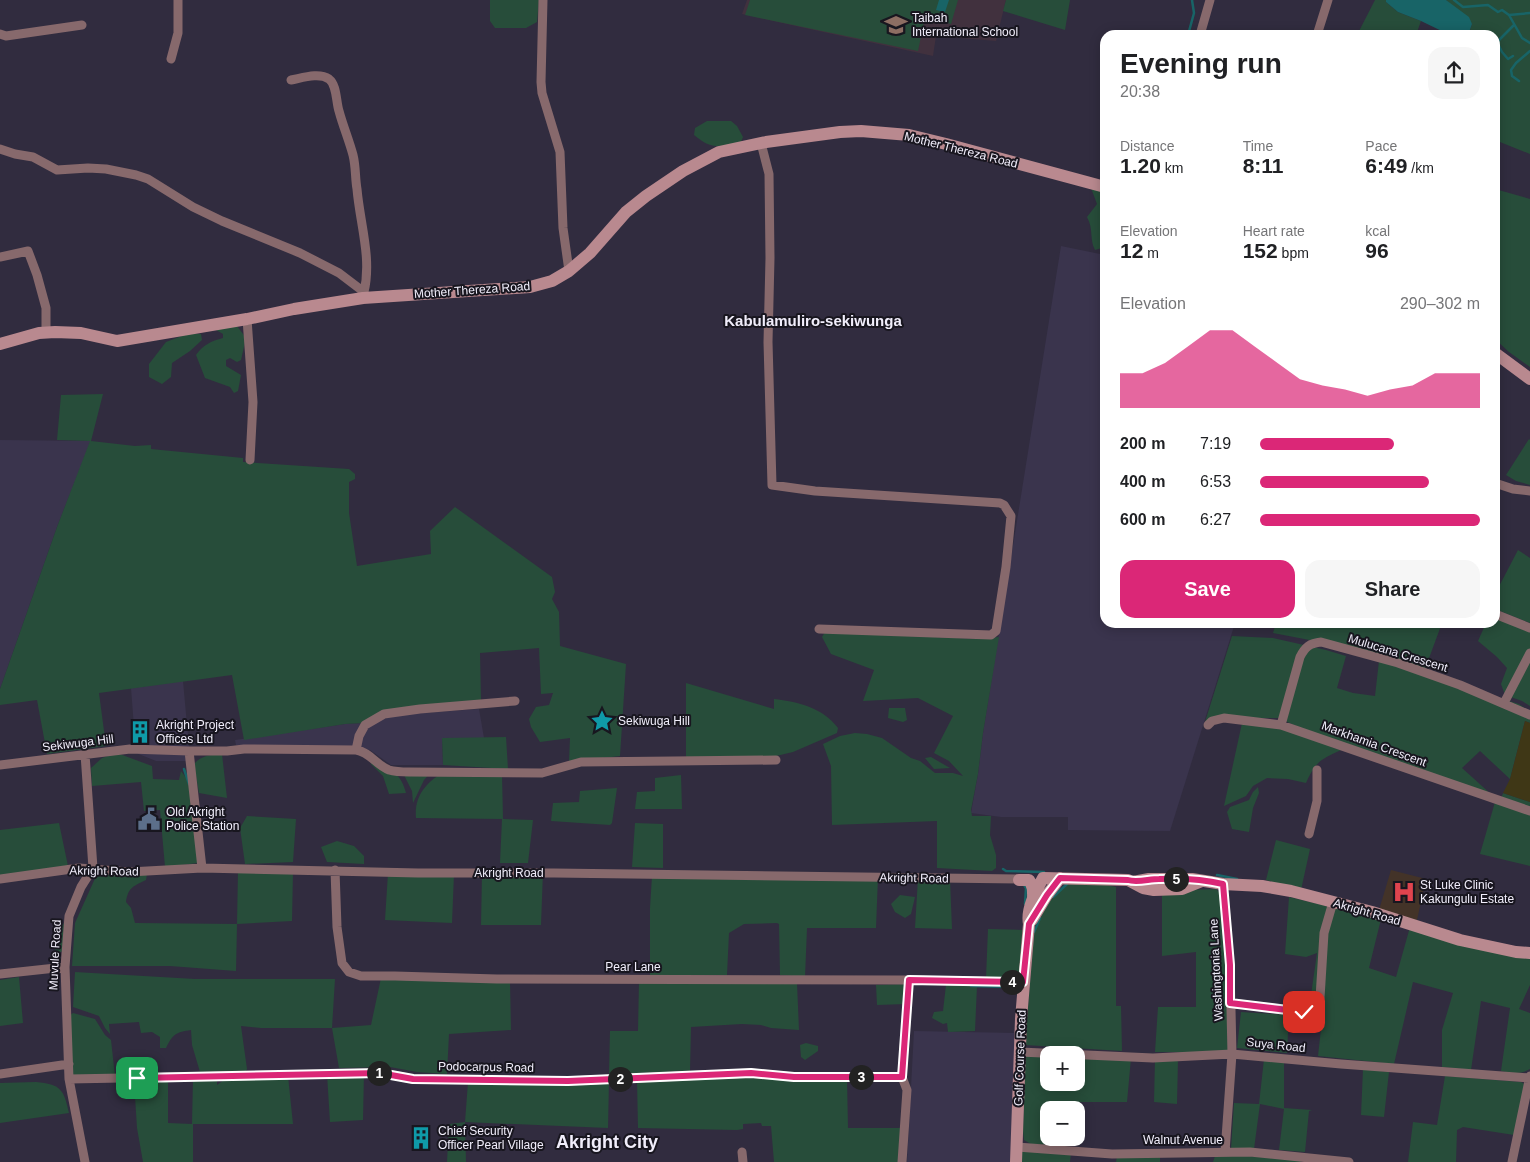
<!DOCTYPE html>
<meta charset="utf-8">
<style>
:root{--surface:#fff;--page:#f6f6f6;--text:#202124;--muted:#757577;--accent:#db2777}
body{margin:0;font-family:Helvetica,sans-serif;background:var(--page);color:var(--text);height:100vh;display:flex;flex-direction:column;font-size:19px;white-space:nowrap}
*{box-sizing:border-box;margin:0}
p{font-size:16px;color:var(--muted)}
.icon{flex:none;width:28px;height:28px;fill:none;stroke:currentColor;stroke-width:2;stroke-linecap:round;stroke-linejoin:round}
.map{position:relative;flex:1;overflow:hidden}
.details{position:absolute;left:1100px;top:30px;width:400px;height:598px;display:flex;flex-direction:column;background:var(--surface);border-radius:15px;box-shadow:0 2px 12px #0003}
.details>*{flex:none}
.tools{position:absolute;left:1040px;top:1046px;display:grid;gap:10px}
.tools a{display:grid;place-items:center;width:45px;height:45px;border-radius:10px;background:var(--surface);box-shadow:0 2px 12px #0003;font-size:25px}
.pin{position:absolute;display:grid;place-items:center;width:42px;height:42px;color:#fff;margin:-21px;border-radius:10px;box-shadow:0 2px 8px #0006}
.km{position:absolute;width:25px;height:25px;margin:-12px;border-radius:50%;background:#222;color:#fff;font-size:14px;line-height:25px;text-align:center}
.round{display:grid;place-items:center;flex:none;width:52px;height:52px;border-radius:15px;background:var(--page)}
.headline{display:flex;align-items:center;justify-content:space-between;height:85px;padding:0 20px}
h1{font-size:28px;font-weight:700;line-height:38px}
.figures{display:grid;grid-template-columns:repeat(3,1fr);gap:8px;height:85px;padding:5px 20px}
.figures div{display:grid;align-content:center}
.figures b{font-size:21px;font-weight:700}
.figures small{font-size:14px;font-weight:400}
.figures p{font-size:14px}
.chart{height:140px;padding:10px 20px}
.chart p{display:flex;justify-content:space-between}
.chart svg{width:100%;height:90px;margin-top:5px;fill:var(--accent);opacity:.7}
.action{display:flex;gap:10px;margin-top:auto;padding:10px 20px}
.action a{flex:1;height:58px;border-radius:15px;background:var(--accent);color:#fff;font-size:20px;font-weight:700;line-height:58px;text-align:center}
.action a+a{background:var(--page);color:var(--text)}
ul{padding:0 20px;list-style:none;font-size:16px}
li{display:grid;grid-template-columns:80px 60px 1fr;align-items:center;height:38px}
li i{height:12px;border-radius:6px;background:var(--accent)}
.map>svg:first-child{display:block}
.built{fill:#3a344d}
.education{fill:#41313e}
.medical{fill:#433328}
.green{fill:#274d3a}
.sand{fill:#3f3716}
.water{fill:#186467}
.lines{fill:none;stroke-linecap:round;stroke-linejoin:round}
.stream{stroke:#186467;stroke-width:2.5}
.street{stroke:#87696c;stroke-width:9}
.secondary{stroke:#b9898f;stroke-width:12}
.route-casing{stroke:#fff;stroke-width:10}
.route{stroke:#db2777;stroke-width:6}
.labels{text-anchor:middle;stroke-width:4;stroke-linejoin:round;paint-order:stroke}
.poi-label{font-size:12px;fill:#f1eefb;stroke:#18161f;text-anchor:start}
.street-label{font-size:12px;fill:#f1eefb;stroke:#18161f}
.quarter-label{font-size:15px;font-weight:bold;fill:#f1eefb;stroke:#18161f}
.district-label{font-size:18px;font-weight:bold;fill:#f1eefb;stroke:#18161f}
</style>
<div class="map">
<svg width="1530" height="1162" viewBox="0 0 1530 1162">
<rect width="100%" height="100%" fill="#312c3f"/>
<path class="built" d="M1061 246 1105 255V622L1235 623 1170 831 1068 830V817H1001L971 813 978 774 983 733Z
M0 440 91 441 57 527 0 689Z
M183 681 189 747 187 761H156L136 753 131 688Z
M479 709 484 738H442L443 765H391L370 750 362 749 359 746 364 734 372 723 394 715Z
M364 723 354 745 351 747 243 746 236 745 235 740 345 724Z
M914 1031 1015 1033 1011 1162H907Z"/>
<path class="education" d="M747 0H1006L996 41 936 36 933 56 742 14Z"/>
<path class="medical" d="M1391 870 1426 879 1417 920 1379 910Z"/>
<path class="green" d="M490 0H539L537 22 526 28H495L490 21Z
M750 0H958L951 24 925 17 918 51 745 15Z
M1006 0H1070L1065 30 1003 11Z
M1375 0H1386V2L1398 12 1421 21 1416 35H1357Z
M1446 0H1530V154L1495 140V35H1468L1472 24Z
M707 121H731L737 126 743 137 741 142C719 147 712 150 694 135L695 128Z
M1105 187V247L1095 250C1089 238 1094 230 1087 217L1097 204 1091 188Z
M1495 189 1530 199V367L1509 352 1495 339Z
M237 326 246 338 241 360 237 362 230 358 226 360V366L241 375 238 391 234 393 230 387 205 378 196 355C203 345 211 341 223 338V334L211 327Z
M187 334H201L202 340 190 351 172 363 171 377 162 384 149 377V364L166 342Z
M103 394 91 441 135 446 151 445V449L243 458V462L349 469 355 474V479L349 482V513L357 566 431 554 430 531 455 507 552 577 555 592 552 599 559 612 560 646 626 664 620 756 569 762 570 738 540 742 531 727 529 719 536 707 549 705 553 693 541 694 539 648 480 653 481 700 382 711 364 723 345 724 244 740 232 675 99 693 106 746 47 754 37 700 0 705V689L57 527 90 441 57 440 61 395Z
M1529 439 1530 440V485L1516 481 1506 475Z
M1518 550 1530 558V623L1495 609V594Z
M1495 614 1530 627V706L1522 701 1505 695 1501 684 1507 668 1497 657 1478 641 1486 623 1495 622Z
M1276 623H1442L1425 669 1320 642 1273 633Z
M825 632 978 639 999 637 983 733 978 774 971 810 972 816H991L990 835 996 855V868L992 871 937 868V821L832 825 831 766 823 744 840 736 855 733 867 734 882 738 911 758 920 761 935 773H953L963 776 949 761 934 753 953 716 918 698 863 701 874 670 831 654 822 637Z
M1232 636 1273 638 1326 650 1346 656 1337 688 1353 693 1375 696 1379 661 1519 704 1530 712V723L1525 721 1510 779 1480 751 1462 768 1493 796 1360 748 1336 745 1279 718H1253L1218 716 1205 722Z
M686 683 774 709V699C798 702 822 707 838 728L837 733 793 752 776 756 686 758Z
M889 708H905L907 720 903 722 888 718Z
M1261 722 1312 738 1334 748 1341 750C1320 760 1316 761 1306 783L1288 779 1267 778 1253 786 1246 796 1224 806 1242 723Z
M506 737 508 769 443 765 442 738Z
M117 753 152 766 153 779 179 780 181 771 190 783 198 863 165 867 160 810 144 811 141 782 92 786 91 768 102 758Z
M222 754 227 798 199 793 194 764C202 755 210 755 222 754Z
M371 757C388 768 401 772 406 793L389 794 383 776 371 764Z
M931 757 950 768 934 769 925 758Z
M433 770 424 780 413 803 412 791 403 773Z
M445 771 502 774 503 819 533 820 528 863H500L502 819 416 818C414 795 427 782 445 771Z
M681 775 682 809H635L637 792 655 791V778Z
M1258 787 1259 793 1253 808 1249 832 1232 829 1227 812 1230 807 1249 800 1253 792Z
M617 788 612 823 610 825 551 821 553 803 579 802 580 791Z
M1503 793 1530 802V808L1501 799Z
M1495 802 1530 813V866L1480 854Z
M247 816 296 819 293 862 245 864 240 828Z
M59 823 68 866 0 877V830Z
M635 823 663 824V868L632 867Z
M1276 840 1310 849 1301 890 1266 880Z
M337 841 354 846 364 856V864L327 862 321 847Z
M238 871 293 872 292 921 237 924 236 971 170 966H72L75 923 97 874 100 872 147 874 146 880C134 886 128 887 126 902L131 908 135 923 237 924Z
M543 872 541 925H481L482 873Z
M388 873 454 874 452 923 385 920Z
M652 876 878 877 876 928H807L805 977 780 975 779 924 777 923 744 924 729 933 727 975H650V908Z
M918 878 950 879 952 929 915 928Z
M1068 883 1102 884 1116 887V1006H1121L1122 1051 1025 1045 1034 932 1048 902Z
M1216 889 1220 893 1232 1007 1229 1052H1155L1158 1007H1196V952L1162 956V891Z
M900 895 915 897 911 914 905 918 895 912 891 904Z
M1289 897 1381 919 1369 968 1396 977 1410 927 1530 956V985L1519 1009 1530 1013V1069C1520 1075 1512 1073 1501 1071L1510 1008 1481 1001 1471 1070 1442 1067V1030L1453 993 1413 982 1394 1064 1318 1056 1323 1011 1309 1009 1317 953 1306 957 1285 954Z
M64 923 63 951 58 953 53 947 52 937 59 931Z
M988 929 1024 930 1019 978H986Z
M75 972 195 979H335L332 1028 371 1025 381 978 510 982 511 1030 449 1034 447 1074 417 1072 390 1067 339 1068 332 1028H261L241 1026 247 1069 246 1071 200 1072 192 1045 191 1030C176 1032 173 1034 166 1048H160V1037L152 1032 141 1033 139 1022 109 1024 110 1034 105 1028 99 1016 73 1007Z
M19 977 23 1023 0 1026V980Z
M639 982C692 982 744 985 797 983L799 1030 771 1028 761 1025 742 1024 691 1027 690 1071 609 1074 610 1031H638Z
M907 984 906 1004 877 1005 876 985Z
M946 985 977 986 975 1031 948 1032 947 1023 943 1024 932 1018 934 1012 943 1011Z
M1241 1012 1289 1015 1287 1053 1237 1048Z
M73 1013 95 1019 105 1035 111 1040 115 1076H70V1015Z
M806 1043 818 1046V1051L805 1060 801 1057 800 1045Z
M1029 1055 1049 1056V1082H1076V1058H1131L1127 1102H1068V1110H1049V1138H1067V1146L1031 1144 1024 1140 1023 1131 1025 1058Z
M1155 1059H1178L1177 1104 1154 1102Z
M1264 1059 1284 1061V1108L1312 1110 1309 1111 1305 1152 1279 1150 1284 1109 1260 1104 1254 1149H1231L1234 1103 1259 1104Z
M1363 1069 1389 1072 1384 1117 1361 1115Z
M364 1073 363 1120 330 1122 327 1074Z
M740 1073 847 1078 848 1128H901L898 1162H774L771 1126H762L761 1123 743 1124V1129L737 1130 638 1128 637 1080Z
M288 1076 293 1124H193V1162H143L137 1128 134 1081 168 1079V1123L192 1124 193 1078 217 1079V1085L225 1079Z
M1445 1076 1521 1082 1526 1085 1514 1135 1463 1127 1457 1130 1456 1162H1408L1413 1122 1437 1125Z
M609 1081 608 1128 465 1122 466 1162H447L449 1124 465 1122 468 1082Z
M36 1082C61 1084 64 1090 69 1113L0 1123V1083Z
M1021 1151 1071 1153 1070 1162H1021Z
M1160 1155V1162H1116L1117 1156Z
M1222 1155 1301 1158V1162H1213L1215 1156Z"/>
<path class="sand" d="M1525 721 1530 723V802L1503 793 1510 779Z"/>
<path class="water" d="M939 0H949L945 12 936 10Z
M1386 0H1446L1469 17 1472 24 1468 35H1450L1421 21 1398 12 1386 2Z"/>
<g class="lines">
<path class="stream" d="M1454 0 1463 7 1488 5 1498 12 1502 10 1509 15 1522 38 1530 43
M1509 15 1530 13
M1188 35 1194 13 1192 0
M1513 56 1508 59 1502 52 1497 42 1514 25
M1519 81 1512 76 1511 70 1516 63 1530 51
M184 769 189 784
M1003 869 1006 871 1044 872
M1217 875 1237 879
M1024 885 1026 888 1025 904
M1053 897 1067 884
M1034 932 1040 918
M971 986 1011 987 1017 993"/>
<path class="street" d="M543 0 541 82 542 93 560 152 563 228 569 271
M0 34 6 36 82 25
M1200 35 1210 0
M1317 35 1328 0
M171 59 178 33V0
M291 80C302 78 319 72 329 79 337 85 336 102 339 111 343 126 349 140 353 155 356 167 355 178 357 189 360 224 372 258 364 292
M761 143 769 174 770 258 768 342 772 485 815 491 1000 503 1004 505 1011 516 1006 567 996 631 991 635 819 629
M0 149 15 154 33 157 57 170 88 168 106 169 136 175 148 179 193 207 222 221 300 253 339 273 364 292 363 298
M0 257 28 251 37 275 46 308V332
M247 319 253 402 250 460
M1495 483 1513 489 1530 491
M1495 614 1530 628
M1504 703 1530 653
M1208 725 1212 721 1224 718 1281 725 1530 811
M1281 725 1300 657C1305 647 1310 643 1321 642L1398 663 1460 685 1530 715
M356 750 359 736 365 725 384 714 420 709 515 701
M85 754 93 868 81 887 69 916 65 967 69 1079 85 1162
M0 765 130 749 189 751
M1309 834 1317 801V770
M202 868 189 751H227L244 749 356 750C370 752 376 765 389 770 396 772 403 772 409 772L542 773 581 762 776 760
M335 870 337 927 342 963 349 972 361 976H395L497 979 906 980 1023 982
M0 879 79 868 129 872 202 868 418 873H554L1023 879
M1223 884 1230 965 1232 1054 1225 1152
M0 974 65 967
M1230 1003 1304 1012H1310L1317 1009 1320 998 1324 933 1333 902
M1020 1052 1153 1058 1232 1054 1341 1064 1529 1078
M0 1074 69 1064
M69 1079 381 1073 413 1079 568 1081 751 1073 794 1077H902
M1017 1147 1112 1154 1250 1152 1349 1162
M742 1152 743 1162
M902 1162 907 1090 902 1077 909 980
M1512 1162 1530 1076"/>
<path class="secondary" d="M0 344 39 333 55 332 81 333 117 341 247 319 294 309 363 298 530 287 552 281 569 271 590 253 626 212 646 196 683 171 719 152 766 142 840 132 861 131 909 135 946 144 1105 187
M1495 353 1530 379
M1019 880H1029C1034 887 1033 892 1033 900
M1133 882 1149 879H1192L1223 884 1262 886 1291 891 1372 912 1460 940 1516 952 1530 953
M1032 920 1047 895 1060 878
M1016 1162 1021 1019 1029 924C1026 909 1036 891 1043 878L1128 880 1143 888 1154 890 1182 889 1202 881"/>
</g>
<g class="lines">
<defs>
<path id="route" d="M137 1078 380 1073 413 1079 568 1081 751 1073 794 1077H902L909 980 1023 982 1029 924 1047 895 1060 878 1128 880C1137 883 1149 879 1159 879 1181 878 1202 879 1223 884L1230 965V1003L1304 1012"/>
</defs>
<use href="#route" class="route-casing"/>
<use href="#route" class="route"/>
</g>
<defs>
<symbol id="school-bare" viewBox="-9 -9 18 18"><path d="M0-5L7-2L0 1L-7-2ZM-4 1L0 2.5L4 1V4Q0 6-4 4Z" fill="#8d6e63" stroke="#18161f" stroke-width="2.5" paint-order="stroke"/></symbol>
<symbol id="sight-bare" viewBox="-9 -9 18 18"><path d="M0-6L1.8-2.2L6-1.7L2.9 1.2L3.7 5.4L0 3.3L-3.7 5.4L-2.9 1.2L-6-1.7L-1.8-2.2Z" fill="#0f9aa8" stroke="#18161f" stroke-width="2.5" paint-order="stroke"/></symbol>
<symbol id="building-bare" viewBox="-9 -9 18 18"><path d="M-4-6H4V6H1V3H-1V6H-4ZM-2.5-4.3h1.7v1.8h-1.7ZM.8-4.3h1.7v1.8H.8ZM-2.5-1h1.7V.8h-1.7ZM.8-1h1.7V.8H.8Z" fill="#0f9aa8" stroke="#18161f" stroke-width="2.5" paint-order="stroke"/></symbol>
<symbol id="civic-bare" viewBox="-9 -9 18 18"><path d="M-.6-6.5H3V-4.5H.6V-3L4-1V1h2V6H-6V1h2V-1L-.6-3ZM-1.2 2.5V6h2.4V2.5Z" fill="#5c6f8a" stroke="#18161f" stroke-width="2.5" paint-order="stroke"/></symbol>
<symbol id="hospital-bare" viewBox="-9 -9 18 18"><path d="M-5-5h3v3.5h4V-5h3V5h-3V1.5h-4V5h-3Z" fill="#e0444e" stroke="#18161f" stroke-width="2.5" paint-order="stroke"/></symbol>
</defs>
<g fill-rule="evenodd">
<use href="#school-bare" x="880" y="9" width="32" height="32"/>
<use href="#sight-bare" x="586" y="705" width="32" height="32"/>
<use href="#building-bare" x="124" y="716" width="32" height="32"/>
<use href="#civic-bare" x="133" y="803" width="32" height="32"/>
<use href="#hospital-bare" x="1388" y="876" width="32" height="32"/>
<use href="#building-bare" x="405" y="1122" width="32" height="32"/>
</g>
<g class="labels">
<g class="poi-label">
<text x="912" y="22">Taibah<tspan x="912" dy="14">International School</tspan></text>
<text x="618" y="725">Sekiwuga Hill</text>
<text x="156" y="729">Akright Project<tspan x="156" dy="14">Offices Ltd</tspan></text>
<text x="166" y="816">Old Akright<tspan x="166" dy="14">Police Station</tspan></text>
<text x="1420" y="889">St Luke Clinic<tspan x="1420" dy="14">Kakungulu Estate</tspan></text>
<text x="438" y="1135">Chief Security<tspan x="438" dy="14">Officer Pearl Village</tspan></text>
</g>
<g class="street-label">
<text transform="translate(961 150) rotate(14)" y="4">Mother Thereza Road</text>
<text transform="translate(472 290) rotate(-4)" y="4">Mother Thereza Road</text>
<text transform="translate(1398 653) rotate(17)" y="4">Mulucana Crescent</text>
<text transform="translate(78 743) rotate(-7)" y="4">Sekiwuga Hill</text>
<text transform="translate(1374 744) rotate(20)" y="4">Markhamia Crescent</text>
<text transform="translate(104 871) rotate(1)" y="4">Akright Road</text>
<text x="509" y="877">Akright Road</text>
<text transform="translate(914 878) rotate(1)" y="4">Akright Road</text>
<text transform="translate(1367 912) rotate(16)" y="4">Akright Road</text>
<text transform="translate(55 955) rotate(-87)" y="4">Muvule Road</text>
<text x="633" y="971">Pear Lane</text>
<text transform="translate(1216 970) rotate(-93)" y="4">Washingtonia Lane</text>
<text transform="translate(1276 1045) rotate(6)" y="4">Suya Road</text>
<text transform="translate(1020 1058) rotate(-88)" y="4">Golf Course Road</text>
<text transform="translate(486 1067) rotate(1)" y="4">Podocarpus Road</text>
<text x="1183" y="1144">Walnut Avenue</text>
</g>
<g class="quarter-label">
<text x="813" y="326">Kabulamuliro-sekiwunga</text>
</g>
<g class="district-label">
<text x="607" y="1148">Akright City</text>
</g>
</g>
</svg>
<div class="tools">
<a>+</a>
<a>−</a>
</div>
<div class="pin" style="left:137px;top:1078px;background:#1e9e55"><svg class="icon" aria-label="arrive" viewBox="0 0 24 24"><path d="M6 21V4h12l-3 4 3 4H6"/></svg></div>
<div class="pin" style="left:1304px;top:1012px;background:#d93025"><svg class="icon" aria-label="check" viewBox="0 0 24 24"><path d="M5 12l5 5 9-10"/></svg></div>
<b class="km" style="left:379px;top:1073px">1</b>
<b class="km" style="left:620px;top:1079px">2</b>
<b class="km" style="left:861px;top:1077px">3</b>
<b class="km" style="left:1012px;top:982px">4</b>
<b class="km" style="left:1176px;top:879px">5</b>
<section class="details">
<div class="headline"><div><h1>Evening run</h1><p>20:38</p></div><a class="round"><svg class="icon" aria-label="share" viewBox="0 0 24 24"><path d="M12 15V3M7 8l5-5 5 5M5 13v7h14v-7"/></svg></a></div>
<div class="figures">
<div><p>Distance</p><b>1.20<small> km</small></b></div>
<div><p>Time</p><b>8:11</b></div>
<div><p>Pace</p><b>6:49<small> /km</small></b></div>
</div>
<div class="figures">
<div><p>Elevation</p><b>12<small> m</small></b></div>
<div><p>Heart rate</p><b>152<small> bpm</small></b></div>
<div><p>kcal</p><b>96</b></div>
</div>
<div class="chart"><p><span>Elevation</span>290–302 m</p>
<svg viewBox="0 0 160 44" preserveAspectRatio="none"><path d="M0 44V27L10 27L20 22L30 14L40 6L50 6L60 14L70 22L80 30L90 33L100 35L110 38L120 35L130 33L140 27L150 27L160 27V44z"/></svg>
</div>
<ul>
<li><b>200 m</b>7:19<i style="width:61%"></i></li>
<li><b>400 m</b>6:53<i style="width:77%"></i></li>
<li><b>600 m</b>6:27<i style="width:100%"></i></li>
</ul>
<div class="action"><a>Save</a><a>Share</a></div>
</section>
</div>
